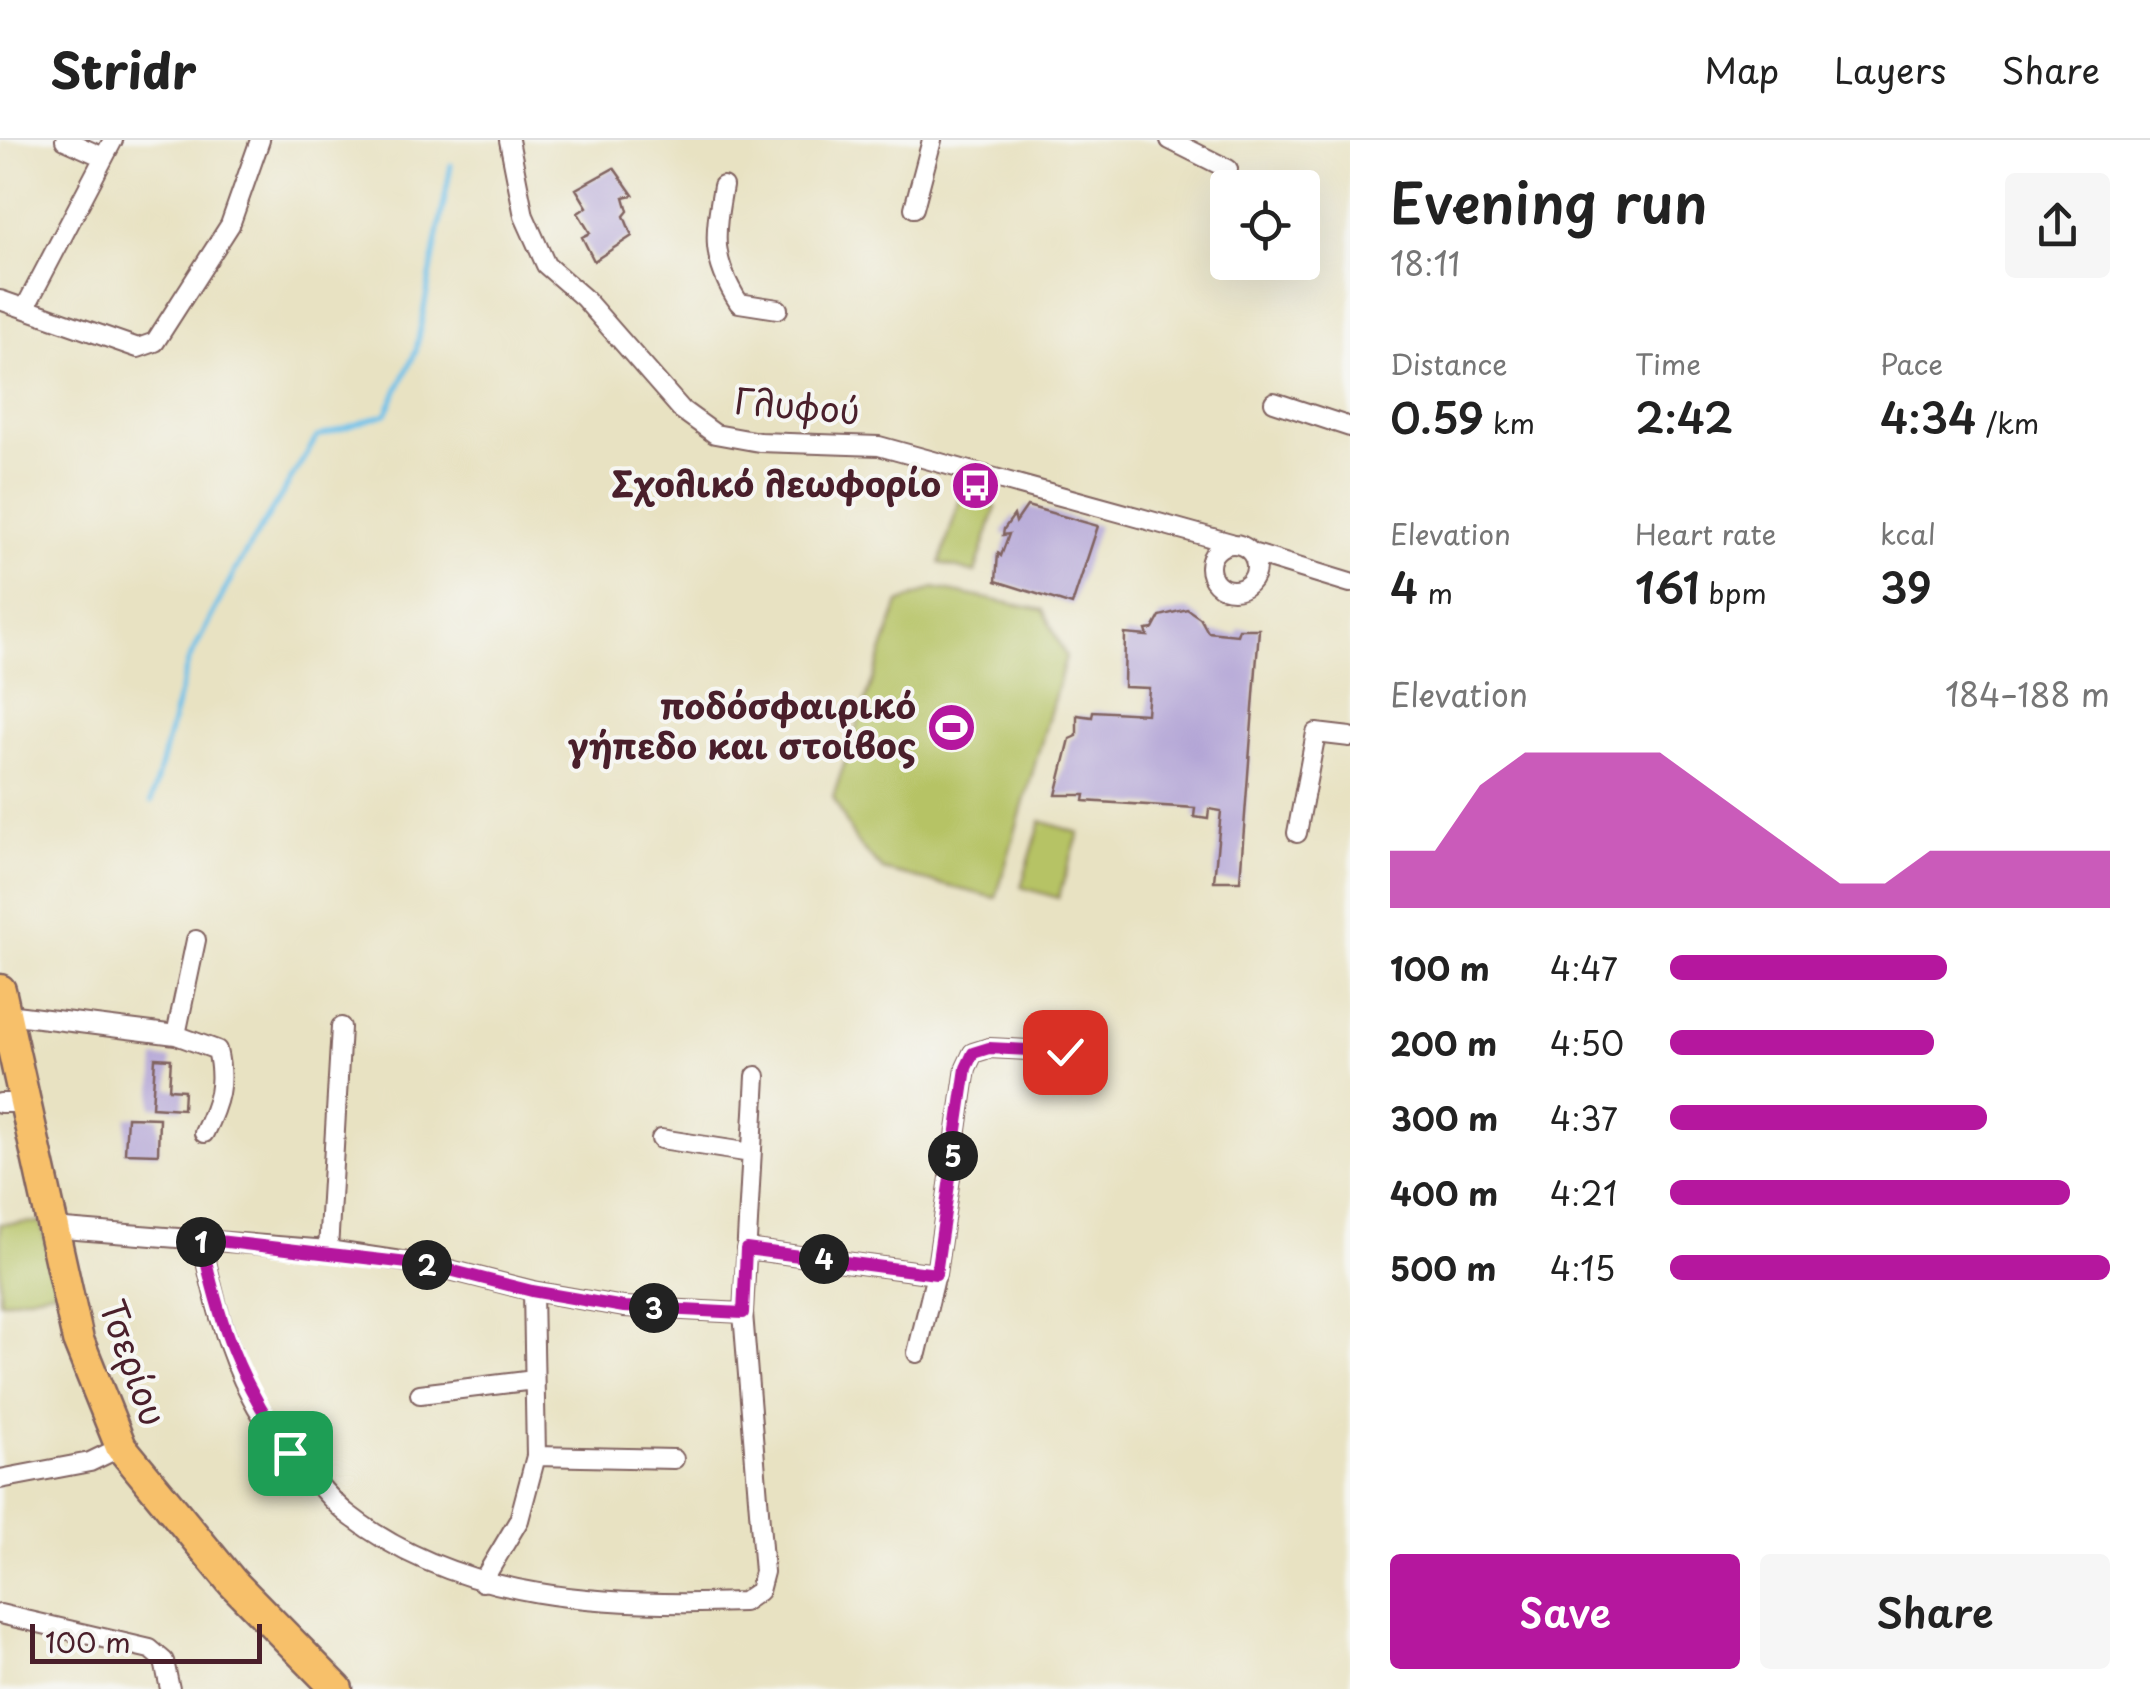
<!DOCTYPE html>
<meta charset="utf-8">
<style>
:root{--surface:#fff;--page:#f6f6f6;--text:#222;--muted:#767676;--line:#e0e0e0;--accent:#b5179e}
body{margin:0;font-family:"Playpen Sans",sans-serif;background:var(--page);color:var(--text);height:100vh;display:flex;flex-direction:column;font-size:38px;white-space:nowrap}
*{box-sizing:border-box;margin:0}
p{font-size:32px;color:var(--muted)}
.icon{flex:none;width:55px;height:55px;fill:none;stroke:currentColor;stroke-width:2;stroke-linecap:round;stroke-linejoin:round}
.map{position:relative;flex:1;overflow:hidden}
.side{display:flex;flex-direction:column;background:var(--surface);width:800px}
.side>*{flex:none}
.fabs{position:absolute;left:1210px;top:30px;display:grid;gap:20px}
.fabs a{display:grid;place-items:center;width:110px;height:110px;border-radius:10px;background:var(--surface);box-shadow:0 10px 40px #0002;font-size:50px}
.scale{position:absolute;left:30px;bottom:25px;width:232px;box-sizing:border-box;padding-left:10px;border:5px solid #4a1f2b;border-top:0;font-size:28px;line-height:35px;white-space:nowrap;color:#4a1f2b;-webkit-text-stroke:8px #f6f6f2;paint-order:stroke}
.pin{position:absolute;display:grid;place-items:center;width:85px;height:85px;color:#fff;margin:-42px;border-radius:20px;box-shadow:0 5px 15px #0006}
.km{position:absolute;width:50px;height:50px;margin:-25px;border-radius:50%;background:#222;color:#fff;font-size:28px;line-height:50px;text-align:center}
.round{display:grid;place-items:center;flex:none;width:105px;height:105px;border-radius:10px;background:var(--page)}
.overview{display:flex;align-items:center;justify-content:space-between;height:170px;padding:0 40px}
h1{font-size:55px;font-weight:600;line-height:75px}
.metrics{display:grid;grid-template-columns:repeat(3,1fr);gap:15px;height:170px;padding:10px 40px}
.metrics div{display:grid;align-content:center}
.metrics b{font-size:42px;font-weight:600}
.metrics small{font-size:28px;font-weight:400}
.metrics p{font-size:28px}
.chart{height:280px;padding:20px 40px}
.chart p{display:flex;justify-content:space-between}
.chart svg{width:100%;height:180px;margin-top:10px;fill:var(--accent);opacity:.7}
.action{display:flex;gap:20px;margin-top:auto;padding:20px 40px}
.action a{flex:1;height:115px;border-radius:10px;background:var(--accent);color:#fff;font-size:40px;font-weight:600;line-height:115px;text-align:center}
.action a+a{background:var(--page);color:var(--text)}
ul{padding:0 40px;list-style:none;font-size:32px}
li{display:grid;grid-template-columns:160px 120px 1fr;align-items:center;height:75px}
li i{height:25px;border-radius:12px;background:var(--accent)}
header{display:flex;align-items:center;gap:60px;box-sizing:border-box;height:140px;padding:0 50px;background:var(--surface);border-bottom:2px solid var(--line)}
header strong{font-size:48px}
nav{display:flex;gap:55px;margin-inline-start:auto;font-size:35px}
main{display:flex;flex:1;min-height:0}
.map>svg:first-child{display:block}
.green{fill:#b6c365;stroke:#807148;stroke-width:2.5}
.lines{fill:none;stroke-linecap:round;stroke-linejoin:round}
.stream{stroke:#6ec1ea;stroke-width:5}
.building{fill:#b3a5d6}
.street-casing{stroke:#816360;stroke-width:22}
.primary-casing{stroke:#816360;stroke-width:35}
.street{stroke:#fff;stroke-width:18}
.primary{stroke:#f7c06b;stroke-width:30}
.route-casing{stroke:#fff;stroke-width:20}
.route{stroke:#b5179e;stroke-width:12}
.labels{text-anchor:middle;stroke-width:8;stroke-linejoin:round;paint-order:stroke}
.street-label{font-size:35px;fill:#4a1f2b;stroke:#f6f6f2}
.poi-label{font-size:35px;font-weight:bold;fill:#4a1f2b;stroke:#f6f6f2;text-anchor:end}
</style>
<header>
<strong>Stridr</strong>
<nav><a>Map</a><a>Layers</a><a>Share</a></nav>
</header>
<main>
<div class="map">
<svg width="1350" height="1549" viewBox="0 0 1350 1549">
<rect width="100%" height="100%" fill="#f6f6f2"/>
<filter id="ink" filterUnits="userSpaceOnUse"><feTurbulence type="fractalNoise" baseFrequency=".01" numOctaves="2"/><feDisplacementMap in="SourceGraphic" scale="20" xChannelSelector="R" yChannelSelector="G"/><feConvolveMatrix kernelMatrix="1 2 1 2 8 2 1 2 1" color-interpolation-filters="sRGB"/></filter>
<filter id="wash" filterUnits="userSpaceOnUse"><feTurbulence type="fractalNoise" baseFrequency=".0048" numOctaves="4" result="noise"/><feDisplacementMap in="SourceGraphic" scale="40" xChannelSelector="R" yChannelSelector="G"/><feGaussianBlur stdDeviation="2.25" result="paint"/><feColorMatrix in="noise" values="0 0 0 0 0 0 0 0 0 0 0 0 0 0 0 0 0 1.4 0 .05"/><feComposite in="paint" operator="in"/></filter>
<g filter="url(#wash)">
<rect width="100%" height="100%" fill="#e8e2c2"/>
<path class="green" d="M961 356 996 367 975 433 940 423Z
M934 448 1043 470 1066 517 996 758 883 730 857 703 833 657 899 463Z
M1041 681 1079 693 1058 758 1021 747Z
M41 1082 57 1150 0 1162V1084Z"/>
<g class="lines">
<path class="stream" d="M151 662 188 522 237 427 317 297 386 274 416 211 451 25"/>
</g>
<g id="blocks">
<path class="building" d="M614 28 633 55 624 57 628 71 624 76 632 96 594 121 582 97 590 93 578 73 587 67 576 49Z
M1027 366 1098 386 1072 465 996 441 998 413 1001 416 1009 394 1003 395 1004 389 1014 375 1016 382Z
M1187 469 1200 478 1208 492 1237 495 1239 489H1259L1240 741H1214L1221 671 1209 669 1208 679 1194 677 1195 668 1084 661 1085 655H1056L1070 599 1077 596V575L1092 577 1093 571 1147 574 1149 548 1124 547 1125 494 1148 496 1146 490 1153 489 1160 476Z
M155 918 171 919 169 949 184 950 183 969 152 967Z
M127 977 159 978 158 1014 125 1013Z"/>
</g>
</g>
<g filter="url(#ink)">
<use href="#blocks" fill-opacity="0" stroke="#816360" stroke-width="2.5"/>
<g class="lines">
<defs>
<path id="street" d="M65 0 103 17
M509 0 524 76 546 125 584 158 682 270 715 294 759 302 879 306 1231 403
M1170 0 1228 29
M723 46C714 97 711 119 739 163L778 169
M914 68 932 0
M0 160 138 208 155 202 230 85 260 0
M25 168 113 0
M1274 262 1350 287
M1210 427a23 23 0 1 1 46 0a23 23 0 1 1-46 0Z
M1252 413 1350 443
M1297 693 1316 593 1350 597
M7 874 176 895 217 910C225 943 219 963 204 993
M176 895 196 800
M0 963H27
M661 999 751 1013
M52 1088 328 1110 434 1126 533 1151 624 1167 743 1173
M201 1099C213 1154 225 1208 252 1258 265 1284 287 1310 307 1331 320 1346 333 1363 349 1375 459 1461 609 1467 743 1462L759 1451 764 1432 743 1173 756 936
M746 1109 936 1134
M328 1110 341 887
M917 1213 936 1134 966 928 973 913 989 908 1065 912
M420 1254 534 1240
M536 1316 674 1319
M0 1339 90 1322 121 1307
M482 1442 519 1380 536 1316 533 1151
M0 1474 150 1509 164 1521 170 1549"/>
<path id="primary" d="M0 850 78 1200 121 1307 232 1442 337 1549"/>
</defs>
<use href="#street" class="street-casing"/>
<use href="#primary" class="primary-casing"/>
<use href="#street" class="street"/>
<use href="#primary" class="primary"/>
</g>
</g>
<g class="lines" filter="url(#ink)">
<defs>
<path id="route" d="M290 1313C238 1239 220 1186 201 1099L434 1126 532 1151 624 1167 743 1173 746 1109 936 1134 966 928 973 913 989 908 1065 912"/>
</defs>
<use href="#route" class="route-casing"/>
<use href="#route" class="route"/>
</g>
<defs>
<symbol id="bus-disc" viewBox="-11 -11 22 22"><circle r="9.5" fill="#b5179e" stroke="#f6f6f2"/><path d="M-5-6H5V4H4V6H2V4H-2V6H-4V4H-5ZM-3.5-4V0h7V-4ZM-3.5 1.2v1.5H-2V1.2ZM2 1.2v1.5H3.5V1.2Z" fill="#fff"/></symbol>
<symbol id="stadium-disc" viewBox="-11 -11 22 22"><circle r="9.5" fill="#b5179e" stroke="#f6f6f2"/><path d="M0-5a6.5 5 0 1 0 0 10a6.5 5 0 1 0 0-10ZM-3.5-1.8h7v3.6h-7Z" fill="#fff"/></symbol>
</defs>
<g fill-rule="evenodd">
<use href="#bus-disc" x="948" y="318" width="55" height="55"/>
<use href="#stadium-disc" x="924" y="560" width="55" height="55"/>
</g>
<g class="labels">
<g class="street-label">
<text transform="translate(797 267) rotate(5)" y="12">Γλυφού</text>
<text transform="translate(132 1223) rotate(70)" y="12">Τσερίου</text>
</g>
<g class="poi-label">
<text x="941" y="357">Σχολικό λεωφορίο</text>
<text x="916" y="579">ποδόσφαιρικό<tspan x="916" dy="40">γήπεδο και στοίβος</tspan></text>
</g>
</g>
</svg>
<div class="fabs">
<a><svg class="icon" aria-label="locate" viewBox="0 0 24 24"><circle cx="12" cy="12" r="6"/><path d="M12 2v4M12 18v4M2 12h4M18 12h4"/></svg></a>
</div>
<div class="scale">100 m</div>
<div class="pin" style="left:290px;top:1313px;background:#1e9e55"><svg class="icon" aria-label="arrive" viewBox="0 0 24 24"><path d="M6 21V4h12l-3 4 3 4H6"/></svg></div>
<div class="pin" style="left:1065px;top:912px;background:#d93025"><svg class="icon" aria-label="check" viewBox="0 0 24 24"><path d="M5 12l5 5 9-10"/></svg></div>
<b class="km" style="left:201px;top:1102px">1</b>
<b class="km" style="left:427px;top:1125px">2</b>
<b class="km" style="left:654px;top:1168px">3</b>
<b class="km" style="left:824px;top:1119px">4</b>
<b class="km" style="left:953px;top:1016px">5</b>
</div>
<section class="side">
<div class="overview"><div><h1>Evening run</h1><p>18:11</p></div><a class="round"><svg class="icon" aria-label="share" viewBox="0 0 24 24"><path d="M12 15V3M7 8l5-5 5 5M5 13v7h14v-7"/></svg></a></div>
<div class="metrics">
<div><p>Distance</p><b>0.59<small> km</small></b></div>
<div><p>Time</p><b>2:42</b></div>
<div><p>Pace</p><b>4:34<small> /km</small></b></div>
</div>
<div class="metrics">
<div><p>Elevation</p><b>4<small> m</small></b></div>
<div><p>Heart rate</p><b>161<small> bpm</small></b></div>
<div><p>kcal</p><b>39</b></div>
</div>
<div class="chart"><p><span>Elevation</span>184–188 m</p>
<svg viewBox="0 0 160 44" preserveAspectRatio="none"><path d="M0 44V30L10 30L20 14L30 6L40 6L50 6L60 6L70 14L80 22L90 30L100 38L110 38L120 30L130 30L140 30L150 30L160 30V44z"/></svg>
</div>
<ul>
<li><b>100 m</b>4:47<i style="width:63%"></i></li>
<li><b>200 m</b>4:50<i style="width:60%"></i></li>
<li><b>300 m</b>4:37<i style="width:72%"></i></li>
<li><b>400 m</b>4:21<i style="width:91%"></i></li>
<li><b>500 m</b>4:15<i style="width:100%"></i></li>
</ul>
<div class="action"><a>Save</a><a>Share</a></div>
</section>
</main>
